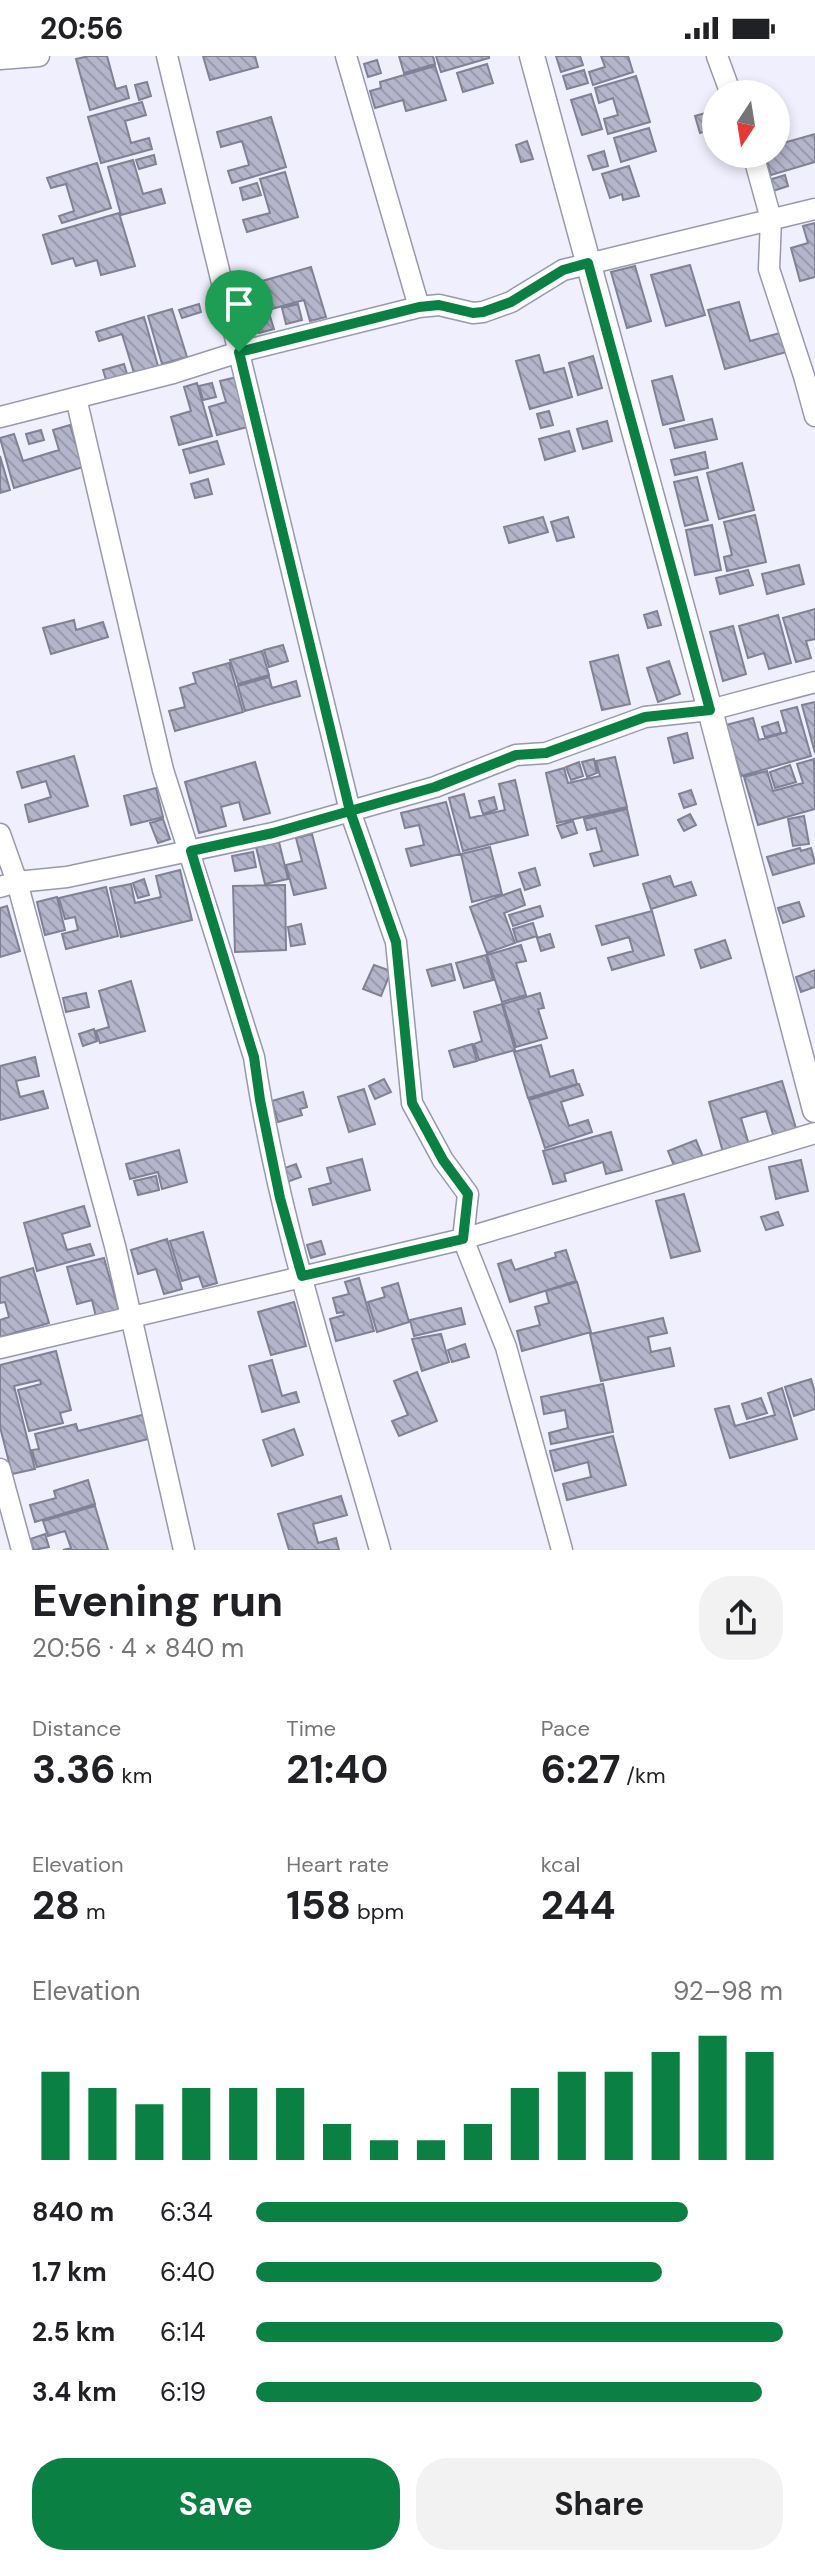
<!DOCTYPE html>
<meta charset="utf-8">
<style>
:root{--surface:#fff;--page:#f2f2f2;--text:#202124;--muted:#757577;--accent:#0b8043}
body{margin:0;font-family:"DM Sans",sans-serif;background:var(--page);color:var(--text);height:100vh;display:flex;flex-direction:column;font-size:30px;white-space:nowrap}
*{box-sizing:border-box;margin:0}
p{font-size:26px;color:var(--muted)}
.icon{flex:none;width:44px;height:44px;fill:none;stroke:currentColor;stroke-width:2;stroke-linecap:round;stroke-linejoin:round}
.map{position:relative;height:1494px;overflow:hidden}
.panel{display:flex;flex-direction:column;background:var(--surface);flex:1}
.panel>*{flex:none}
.needle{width:52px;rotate:192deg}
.fabs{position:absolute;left:702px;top:24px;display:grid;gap:16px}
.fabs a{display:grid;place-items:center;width:88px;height:88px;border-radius:50%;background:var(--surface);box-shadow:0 4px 12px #0003;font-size:40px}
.pin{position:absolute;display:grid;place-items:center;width:68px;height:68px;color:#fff;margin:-82px -34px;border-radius:50% 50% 50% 0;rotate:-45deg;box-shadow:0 0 8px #0007}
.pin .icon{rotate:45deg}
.round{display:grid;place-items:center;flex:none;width:84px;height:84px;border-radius:32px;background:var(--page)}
.summary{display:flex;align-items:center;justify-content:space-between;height:136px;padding:0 32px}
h1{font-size:44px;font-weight:700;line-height:60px}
.stats{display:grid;grid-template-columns:repeat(3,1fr);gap:12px;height:136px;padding:8px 32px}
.stats div{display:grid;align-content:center}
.stats b{font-size:40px;font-weight:700}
.stats small{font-size:22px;font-weight:400}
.stats p{font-size:22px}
.chart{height:224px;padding:16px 32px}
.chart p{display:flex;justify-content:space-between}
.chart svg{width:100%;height:144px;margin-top:8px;stroke:var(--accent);stroke-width:6}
.cta{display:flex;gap:16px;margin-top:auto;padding:16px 32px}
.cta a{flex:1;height:92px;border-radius:32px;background:var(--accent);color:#fff;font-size:32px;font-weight:700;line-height:92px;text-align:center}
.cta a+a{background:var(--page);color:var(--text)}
ul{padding:0 32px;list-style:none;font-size:26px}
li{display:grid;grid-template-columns:128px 96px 1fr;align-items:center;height:60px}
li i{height:20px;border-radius:10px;background:var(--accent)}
.status{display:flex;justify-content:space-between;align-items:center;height:56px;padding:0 40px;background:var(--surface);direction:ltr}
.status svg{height:22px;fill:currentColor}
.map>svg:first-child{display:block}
.building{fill:url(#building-back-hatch);stroke:#818196;stroke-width:2}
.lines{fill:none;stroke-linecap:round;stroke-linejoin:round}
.minor-casing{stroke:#9898ae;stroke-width:23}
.tertiary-casing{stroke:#9898ae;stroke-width:27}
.minor{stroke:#fff;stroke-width:20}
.tertiary{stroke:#fff;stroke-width:24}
.route-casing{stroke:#fff;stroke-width:16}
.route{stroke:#0b8043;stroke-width:10}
</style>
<div class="status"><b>20:56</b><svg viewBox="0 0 49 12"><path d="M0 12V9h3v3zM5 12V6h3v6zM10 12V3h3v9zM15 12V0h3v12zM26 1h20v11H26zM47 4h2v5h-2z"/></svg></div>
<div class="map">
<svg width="815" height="1494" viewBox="0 0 815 1494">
<defs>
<pattern id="building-back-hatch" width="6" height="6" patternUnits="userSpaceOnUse" patternTransform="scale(2)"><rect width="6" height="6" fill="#b4b4ca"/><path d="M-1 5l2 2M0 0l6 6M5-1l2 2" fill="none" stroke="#9a9aad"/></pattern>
</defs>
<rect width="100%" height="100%" fill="#efeffd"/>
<path class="building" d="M89 0H107L116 33 126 30 129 42 90 54 76 3Z
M203 0H255L258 11 210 24Z
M399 0H433L435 8 404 17Z
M436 0H489V2L441 16Z
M556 0H580L583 9 561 16Z
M601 0H628L633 16 593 29 589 16 605 11Z
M377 4 381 17 368 21 364 8Z
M487 8 493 27 463 36 457 17Z
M435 10 446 44 406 55 403 44 375 52 370 35 381 32 380 26Z
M584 14 588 27 567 33 563 20Z
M636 20 650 66 608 78 604 63 618 59 613 42 599 47 595 32Z
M147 26 151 40 139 44 135 29Z
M591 38 602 73 582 79 571 44Z
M142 46 146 59 125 65 131 87 149 82 152 93 101 107 88 61Z
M716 54V72L700 77 695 60Z
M271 61 286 111 232 127 228 115 249 109 242 85 221 91 217 76Z
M649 72 656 95 621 106 614 82Z
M815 78V106L771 119 765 98H776V89Z
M527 85 533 103 521 106 516 89Z
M604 95 608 110 593 114 588 100Z
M154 99 156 108 139 113 136 104Z
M133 104 143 138 161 133 165 147 121 159 108 111Z
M97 107 111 152 62 167 59 160 74 155 66 128 51 132 47 122Z
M629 110 639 140 623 144 622 138 610 142 602 118Z
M285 116 298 161 247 176 243 164 270 157 260 123Z
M785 119 788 130 773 135 769 124Z
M257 127 261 139 243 144 240 132Z
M119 157 135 210 101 219 97 204 76 210 73 202 52 208 43 179Z
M815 167V221L800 225 791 192 808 187 803 170Z
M690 209 705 259 666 270 651 219Z
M635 210 651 265 627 272 611 216Z
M311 211 326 261 310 265 304 244 268 254 274 273 259 277 245 230Z
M739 246 750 285 784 276 790 295 725 313 708 254Z
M199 248 201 256 182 262 179 254Z
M298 248 302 264 286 268 282 252Z
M172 253 187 301 162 308 148 260Z
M144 261 158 310 134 317 122 278 99 285 96 276Z
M539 299 544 317 564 312 572 341 530 353 516 305Z
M593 300 602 332 578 339 569 307Z
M124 308 128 321 107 327 103 314Z
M672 320 684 364 663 369 652 325Z
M237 321 251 370 217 379 209 351 226 346 220 325Z
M197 327 212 380 179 389 171 361 191 355 184 331Z
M212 327 216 341 203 344 199 330Z
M549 355 553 369 541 372 537 358Z
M712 363 717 383 675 392 670 373Z
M607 365 612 385 583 393 577 373Z
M70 369 83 411 14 432 0 382 14 378 23 405 59 394 53 374Z
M41 374 44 384 29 388 26 378Z
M569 375 575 395 545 404 539 383Z
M217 385 224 408 190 417 183 394Z
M705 396 708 412 675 419 671 404Z
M0 400 10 434 0 437Z
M742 407 754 454 719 463 707 417Z
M697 421 708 464 685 470 674 426Z
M208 423 212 438 195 442 191 428Z
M755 459 766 506 727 515 724 501 732 499 724 466Z
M543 461 548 476 509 487 504 471Z
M568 461 574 481 557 485 551 466Z
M712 469 721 514 695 519 686 474Z
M799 509 804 528 767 538 762 518Z
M748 514 753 529 720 538 716 522Z
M815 553V583L806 585 811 602 796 606 783 562Z
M657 555 661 569 648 572 644 559Z
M778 559 791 607 769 613 764 597 748 602 739 570Z
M74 564 76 574 103 566 108 581 51 598 43 572Z
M733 570 746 618 723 625 710 576Z
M283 589 288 605 269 611 264 594Z
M262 595 269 619 238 628 230 604Z
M618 599 630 648 602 654 590 606Z
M669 605 680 638 658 646 647 612Z
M229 607 243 656 175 675 169 655 185 651 180 632 196 627 193 617Z
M269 621 272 632 296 625 300 640 245 655 238 630Z
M815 646V697L802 649Z
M797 651 811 700 741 720 726 669 753 662 759 684 787 676 781 655Z
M778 666 781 677 765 681 762 671Z
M687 677 693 702 674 707 668 682Z
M74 700 88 750 29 766 25 749 51 741 46 725 22 732 17 716Z
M615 701 627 751 557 767 546 717 564 712 568 727 600 720 596 705Z
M594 703 597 717 587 721 582 706Z
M814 703 815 753 758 769 744 721 767 715 773 735 803 727 797 708Z
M255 706 270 757 244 764 239 746 221 751 226 770 199 777 185 726Z
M579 706 583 720 571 724 566 711Z
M790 709 796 726 775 732 770 716Z
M515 724 528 779 463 795 449 742 464 738 470 762 505 754 499 728Z
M156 732 163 761 131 769 124 740Z
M691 734 696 748 684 752 679 738Z
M494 741 497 753 483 758 479 745Z
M446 746 460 798 411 810 406 793 424 789 419 769 405 772 401 757Z
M627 753 638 799 594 810 590 798 602 795 596 772 587 774 584 763Z
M690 758 696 769 684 775 678 764Z
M804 760 809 788 793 790 788 763Z
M163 763 170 783 158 787 150 767Z
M573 765 577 777 562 782 557 770Z
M312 778 326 832 294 839 286 809 302 805 296 782Z
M279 786 288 823 265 828 256 791Z
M490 791 502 838 472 846 461 798Z
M800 792 801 795 811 792 815 807 773 819 767 801Z
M253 796 256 811 235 815 232 800Z
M535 812 540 829 525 834 519 817Z
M180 814 192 864 121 881 110 832 131 828 135 847 161 841 156 820Z
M670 820 674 831 691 826 696 839 651 853 643 828Z
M144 823 149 839 138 842 133 827Z
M285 829 286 894 235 896 233 830Z
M106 831 118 880 66 893 62 878 78 874 75 861 65 863 59 842Z
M520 833 525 849 504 857 515 887 487 897 470 851Z
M57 841 65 874 45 879 37 846Z
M799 846 804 860 783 867 778 852Z
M7 850 20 895 0 901V852Z
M540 850 543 860 513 870 509 859Z
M652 855 664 899 612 914 608 902 633 895 629 881 602 889 596 870Z
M533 867 537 880 517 886 513 873Z
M301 868 305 888 291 890 288 871Z
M550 878 554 891 541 895 537 882Z
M725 884 731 902 701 912 695 894Z
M521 889 526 905 516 907 526 939 502 946 487 899Z
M486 899 493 924 464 932 456 907Z
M451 908 455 924 432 930 427 914Z
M374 909 391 915 381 940 363 933Z
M815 914V931L801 936 796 921Z
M131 925 145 975 100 987 96 975 109 971 99 935Z
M86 937 89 951 66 956 63 942Z
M540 937 544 952 538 953 547 982 516 991 503 948Z
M502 948 515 994 479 1004 474 988 482 985 474 956Z
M94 973 97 985 83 990 79 978Z
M472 988 477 1005 454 1011 449 995Z
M541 989 550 1021 573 1014 577 1028 528 1042 514 996Z
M35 1001 39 1020 16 1025 20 1041 43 1035 48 1052 0 1064V1010Z
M384 1023 391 1036 375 1043 369 1030Z
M782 1025 798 1079 775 1085 766 1055 741 1062 750 1092 724 1100 709 1046Z
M579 1028 583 1039 561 1046 569 1070 588 1064 592 1076 545 1092 529 1044Z
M364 1033 375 1068 349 1076 338 1041Z
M303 1036 307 1051 300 1053 302 1059 278 1066 272 1045Z
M611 1076 622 1114 606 1118 603 1106 564 1118 566 1125 553 1128 543 1095Z
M696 1084 703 1101 675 1112 668 1095Z
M179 1094 187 1126 162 1133 158 1116 130 1123 126 1108Z
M362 1103 370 1134 313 1149 309 1133 331 1127 327 1112Z
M801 1104 808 1135 776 1143 769 1111Z
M296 1108 301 1121 287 1126 282 1113Z
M156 1120 159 1134 138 1139 134 1125Z
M684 1138 700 1195 671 1202 656 1145Z
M84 1150 90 1170 62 1178 67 1194 90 1188 94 1199 37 1215 24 1167Z
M778 1156 783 1169 766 1174 761 1161Z
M203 1176 217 1227 203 1231 199 1220 182 1225 170 1185Z
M167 1183 182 1233 164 1238 156 1213 138 1218 131 1194Z
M321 1185 325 1198 311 1202 307 1189Z
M566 1194 576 1225 510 1246 498 1208 511 1204 515 1214 556 1201 555 1197Z
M104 1202 119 1255 96 1261 92 1244 77 1248 67 1211Z
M33 1212 49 1267 0 1281V1264L9 1261 5 1246 0 1247V1222Z
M359 1222 374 1275 336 1285 330 1263 344 1259 343 1256 337 1257 333 1242 349 1238 345 1226Z
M577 1226 591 1276 522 1295 517 1275 540 1269 535 1251 549 1247 546 1235Z
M398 1227 409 1266 377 1276 368 1246 385 1241 382 1232Z
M294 1246 306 1290 271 1299 258 1256Z
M461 1252 465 1268 414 1280 410 1264Z
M663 1262 667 1277 648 1281 651 1296 670 1292 674 1310 601 1325 590 1278Z
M441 1278 449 1306 422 1315 412 1283Z
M465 1288 469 1301 452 1306 448 1294Z
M56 1295 71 1354 60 1357 63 1367 29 1375 18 1334 41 1328 40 1324 14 1330 35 1413 12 1418 0 1371V1309Z
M272 1304 282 1340 296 1336 299 1346 262 1356 249 1310Z
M417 1316 437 1365 399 1380 392 1365 408 1359 394 1325Z
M811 1323 815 1337V1353L794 1360 785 1331Z
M603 1328 613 1376 551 1388 549 1377 568 1372 565 1354 544 1358 541 1341Z
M782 1332 797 1383 730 1402 715 1353 729 1350 735 1370 775 1359 768 1337Z
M761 1342 767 1357 747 1363 742 1348Z
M146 1358 152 1382 37 1411 32 1394 39 1393 35 1378 76 1368 78 1375Z
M294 1373 303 1399 272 1410 263 1384Z
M613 1380 626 1429 567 1444 563 1428 591 1421 588 1406 555 1415 550 1395Z
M88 1424 95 1448 35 1466 30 1449 56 1442 54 1435Z
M341 1440 347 1459 313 1468 318 1487 336 1482 339 1494H289L278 1458Z
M95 1450 108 1494H63L71 1492 65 1475 48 1480 43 1465Z
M45 1478 49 1491 34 1494 30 1483Z"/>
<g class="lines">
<defs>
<path id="minor" d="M167 0 350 755 396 886 412 1047 443 1104 468 1138 463 1183 506 1291 562 1494
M346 0 419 251
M717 0 731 38
M0 3 39 0
M753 98 771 163 769 213 804 320 815 360
M76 342 163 714 254 1001C279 1169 334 1331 380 1494
M0 361 173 317 239 296 419 251 439 249 473 257 483 256 511 246 563 214 815 153
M0 778 17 826 115 1190 184 1494
M0 831 17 826 67 821 273 777 435 731 516 699 546 697 645 661 710 654 815 626
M0 1292 463 1183 815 1077
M0 1413 22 1494"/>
<path id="tertiary" d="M532 0 710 654 815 1054"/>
</defs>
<use href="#minor" class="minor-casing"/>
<use href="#tertiary" class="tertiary-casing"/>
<use href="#minor" class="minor"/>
<use href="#tertiary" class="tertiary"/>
</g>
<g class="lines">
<defs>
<path id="route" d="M239 296 350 755 273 777 191 795 254 1001 260 1044 280 1142 302 1220 463 1183 468 1138 443 1104 412 1047 396 886 350 755 435 731 516 699 546 697 645 661 710 654 588 207 563 214 511 246 483 256 473 257 439 249 419 251 239 296"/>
</defs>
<use href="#route" class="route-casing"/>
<use href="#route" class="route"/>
</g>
</svg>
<div class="fabs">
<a><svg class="needle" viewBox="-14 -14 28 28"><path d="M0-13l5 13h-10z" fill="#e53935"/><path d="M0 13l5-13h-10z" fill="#757577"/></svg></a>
</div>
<div class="pin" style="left:239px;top:296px;background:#1e9e55"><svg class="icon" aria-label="arrive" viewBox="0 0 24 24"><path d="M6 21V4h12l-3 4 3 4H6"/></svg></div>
</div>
<section class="panel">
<div class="summary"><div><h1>Evening run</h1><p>20:56 · 4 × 840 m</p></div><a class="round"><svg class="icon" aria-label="share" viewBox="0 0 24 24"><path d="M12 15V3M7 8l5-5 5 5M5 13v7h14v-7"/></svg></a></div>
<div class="stats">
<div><p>Distance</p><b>3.36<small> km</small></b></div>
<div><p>Time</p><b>21:40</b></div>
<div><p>Pace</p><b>6:27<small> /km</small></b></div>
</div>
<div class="stats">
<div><p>Elevation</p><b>28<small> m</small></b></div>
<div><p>Heart rate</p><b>158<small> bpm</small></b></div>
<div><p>kcal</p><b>244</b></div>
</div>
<div class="chart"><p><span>Elevation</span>92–98 m</p>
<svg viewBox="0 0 160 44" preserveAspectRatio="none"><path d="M5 44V17M15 44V22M25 44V27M35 44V22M45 44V22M55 44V22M65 44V33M75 44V38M85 44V38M95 44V33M105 44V22M115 44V17M125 44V17M135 44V11M145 44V6M155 44V11"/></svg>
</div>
<ul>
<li><b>840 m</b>6:34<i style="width:82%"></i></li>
<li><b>1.7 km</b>6:40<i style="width:77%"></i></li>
<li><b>2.5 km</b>6:14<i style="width:100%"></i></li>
<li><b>3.4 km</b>6:19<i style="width:96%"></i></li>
</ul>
<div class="cta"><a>Save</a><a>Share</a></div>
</section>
